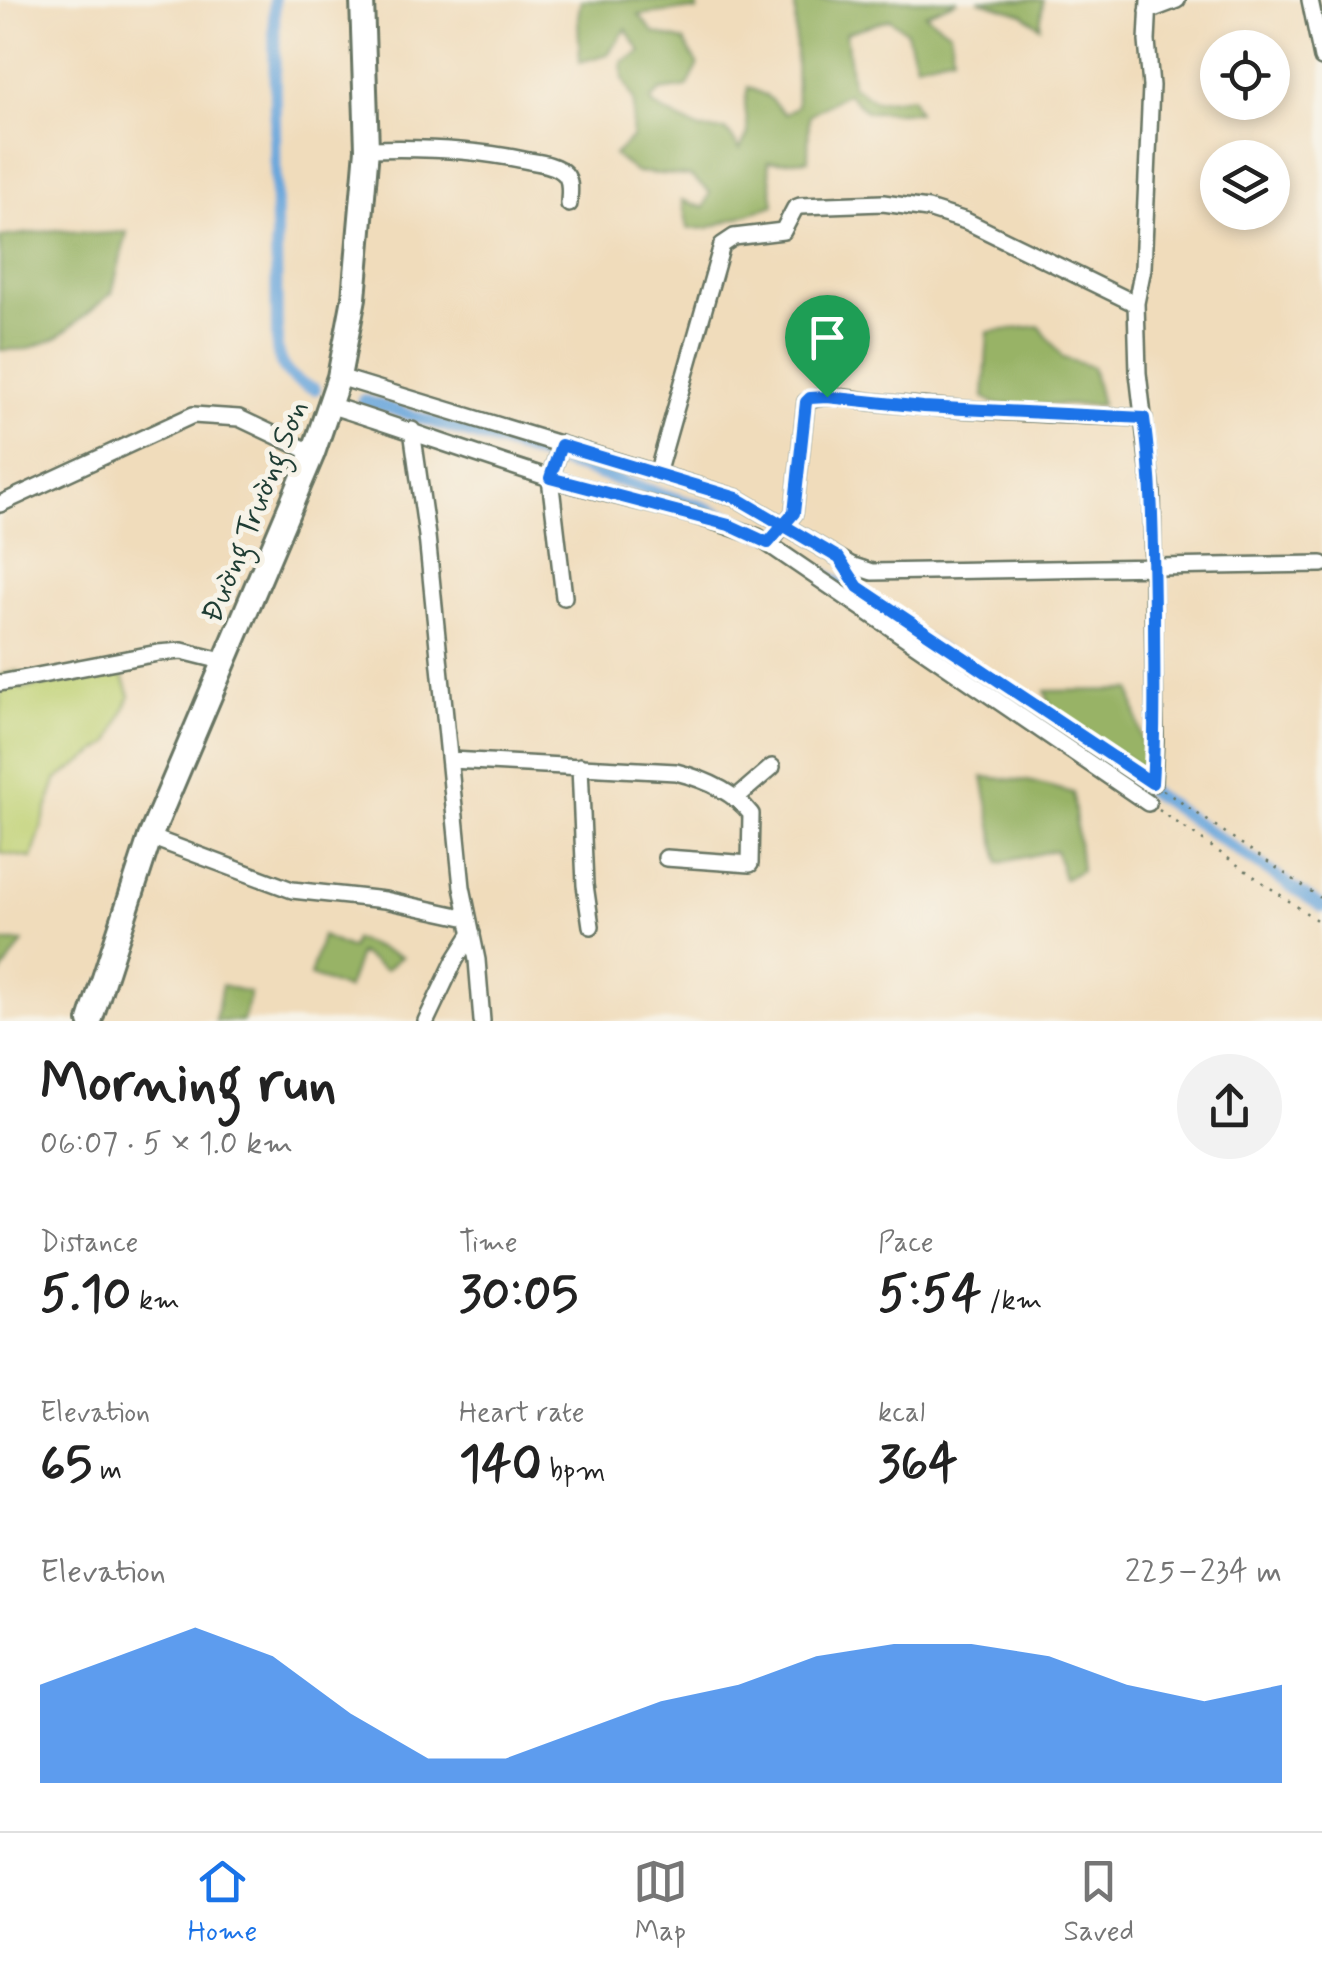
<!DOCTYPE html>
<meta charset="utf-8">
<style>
:root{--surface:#fff;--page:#f2f2f2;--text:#222;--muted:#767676;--line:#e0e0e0;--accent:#1a73e8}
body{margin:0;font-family:Mynerve,sans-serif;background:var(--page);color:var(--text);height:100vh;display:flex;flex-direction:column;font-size:38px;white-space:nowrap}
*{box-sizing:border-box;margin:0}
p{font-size:32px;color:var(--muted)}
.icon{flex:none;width:55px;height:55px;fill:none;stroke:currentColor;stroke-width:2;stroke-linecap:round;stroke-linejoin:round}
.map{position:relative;height:1021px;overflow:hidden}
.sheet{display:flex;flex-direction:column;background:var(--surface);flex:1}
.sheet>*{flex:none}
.controls{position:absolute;left:1200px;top:30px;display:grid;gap:20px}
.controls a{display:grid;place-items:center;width:90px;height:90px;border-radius:50%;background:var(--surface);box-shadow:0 5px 15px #0003;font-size:50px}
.pin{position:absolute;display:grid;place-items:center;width:85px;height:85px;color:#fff;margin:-102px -42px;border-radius:50% 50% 50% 0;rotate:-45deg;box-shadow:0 0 10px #0007}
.pin .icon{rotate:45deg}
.round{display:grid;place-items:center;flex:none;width:105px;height:105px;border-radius:52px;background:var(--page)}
.overview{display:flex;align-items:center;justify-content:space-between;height:170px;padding:0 40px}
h1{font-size:55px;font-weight:700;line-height:75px}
.figures{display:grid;grid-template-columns:repeat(3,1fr);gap:15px;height:170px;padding:10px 40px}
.figures div{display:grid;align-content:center}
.figures b{font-size:50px;font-weight:700}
.figures small{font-size:28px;font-weight:400}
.figures p{font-size:28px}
.chart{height:280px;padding:20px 40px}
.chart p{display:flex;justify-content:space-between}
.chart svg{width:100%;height:180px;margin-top:10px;fill:var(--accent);opacity:.7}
.dock{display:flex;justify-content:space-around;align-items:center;height:140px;border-top:2px solid var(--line);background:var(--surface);font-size:28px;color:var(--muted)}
.dock a{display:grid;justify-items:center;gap:5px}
.dock .selected{color:var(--accent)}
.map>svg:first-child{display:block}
.green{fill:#c0d174;stroke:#708754;stroke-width:2.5}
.forest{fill:#98b366;stroke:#5c784d;stroke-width:2.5}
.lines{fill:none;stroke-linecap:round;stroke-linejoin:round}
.canal{stroke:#69a6db;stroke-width:12}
.minor-casing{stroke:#687563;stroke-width:20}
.highway-casing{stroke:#687563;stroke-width:28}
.path{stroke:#687563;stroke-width:2.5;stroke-dasharray:2.5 8;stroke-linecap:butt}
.minor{stroke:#fff;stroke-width:15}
.highway{stroke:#fff;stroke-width:22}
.route-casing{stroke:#fff;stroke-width:20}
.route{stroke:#1a73e8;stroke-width:12}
.labels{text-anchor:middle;stroke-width:10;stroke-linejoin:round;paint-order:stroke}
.street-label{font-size:30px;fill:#1f3d34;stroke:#f7f3e8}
</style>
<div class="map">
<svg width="1322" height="1021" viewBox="0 0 1322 1021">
<rect width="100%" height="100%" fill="#f7f3e8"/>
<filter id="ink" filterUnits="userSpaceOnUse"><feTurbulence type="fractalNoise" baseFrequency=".01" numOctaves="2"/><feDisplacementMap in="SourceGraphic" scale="20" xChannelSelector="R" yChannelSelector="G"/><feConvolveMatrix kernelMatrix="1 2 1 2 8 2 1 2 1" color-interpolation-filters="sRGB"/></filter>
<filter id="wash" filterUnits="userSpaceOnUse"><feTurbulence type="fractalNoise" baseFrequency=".0048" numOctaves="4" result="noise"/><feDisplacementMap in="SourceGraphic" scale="40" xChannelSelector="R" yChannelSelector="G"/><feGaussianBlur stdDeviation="2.25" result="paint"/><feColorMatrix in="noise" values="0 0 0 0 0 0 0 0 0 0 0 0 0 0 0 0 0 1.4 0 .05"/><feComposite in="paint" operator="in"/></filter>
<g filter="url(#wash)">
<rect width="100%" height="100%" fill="#f0dcbb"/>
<path class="green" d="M121 670 130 696 110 743 56 780 32 858 0 853V675L18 671 22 689Z"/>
<path class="forest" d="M581 0H697V11L680 10 639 15 654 33 684 41 698 66 687 87 660 91 651 100 654 106 700 130H726L740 149 748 134 745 104 748 87 767 96 785 114 797 106 795 0H958L925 14 950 32 953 55 916 64 906 31 890 19 846 33 852 86 876 101 912 97 918 112H867L847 93 809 115 808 160 768 162 774 205 708 228 688 229 682 200 704 208 710 192 690 176 635 172 614 155 632 138 634 101 623 79 622 62 641 52 626 29 608 54 580 62 578 17Z
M978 0H1043L1040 27 1023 14Z
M56 230 95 234 127 232 112 293 57 338 27 349 0 350V237Z
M1039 326 1063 358 1092 367 1101 405H997L984 397 988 332Z
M1131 690 1149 773 1051 709 1045 691Z
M983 777 1028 781 1073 793 1081 870 1064 879 1055 850 999 863Z
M322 936 351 949 354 939 401 957 385 970 359 953 347 989 310 976Z
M0 942H23L0 976Z
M222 985 250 993 243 1021H215Z"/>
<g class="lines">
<path class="canal" d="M274 0 277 349C280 371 296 383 315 389
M363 400 703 507 743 523 763 534
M822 572 1322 907"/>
</g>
</g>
<g filter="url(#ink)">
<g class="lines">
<defs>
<path id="minor" d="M1149 0 1147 41 1151 86 1143 268 1136 303 1138 373 1152 493 1155 740 1153 783
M1310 0 1322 58
M1148 11 1177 0
M367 149C422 147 475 149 529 161 541 163 557 165 565 174 572 182 569 194 569 204
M339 377 737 498 851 565 872 572 1322 564
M329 405C403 428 476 455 550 478 619 499 691 510 758 537L1148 803
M412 430 427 536 462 887 477 960 482 1021
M561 445 550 478 564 597
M657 474 722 245 734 237 783 231 795 208 800 206 883 203 928 209 966 221 1136 304
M0 504 193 415 239 418 313 453
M769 543 794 513 806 402C824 391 854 400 874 402 964 411 1054 414 1144 418
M0 683 158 653 182 651 226 662
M451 760 676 772C704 779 733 791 751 814L750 864 666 858
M580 766 585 885 591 926
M736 798 772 767
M150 837 292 890 385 900 468 918
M426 1021 455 960 472 933"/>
<path id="highway" d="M90 1021 150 837 313 453 339 377 354 298 367 149 362 0"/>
</defs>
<use href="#minor" class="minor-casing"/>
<use href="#highway" class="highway-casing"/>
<path class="path" d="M853 580 858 587 1140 775
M1163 790 1322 899
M1159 810 1322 924"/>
<use href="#minor" class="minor"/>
<use href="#highway" class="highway"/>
</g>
</g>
<g class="lines" filter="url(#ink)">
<defs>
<path id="route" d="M827 397 810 398 806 402 794 513 768 543 729 525 550 478 561 445 737 498 839 558 858 587 1152 783C1156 726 1154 669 1154 612 1153 547 1153 482 1144 418L923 407 827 397"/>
</defs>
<use href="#route" class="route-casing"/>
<use href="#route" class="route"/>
</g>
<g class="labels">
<g class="street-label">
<text transform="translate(254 511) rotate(-68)" y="10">Đường Trường Sơn</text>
</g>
</g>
</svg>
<div class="controls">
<a><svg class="icon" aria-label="locate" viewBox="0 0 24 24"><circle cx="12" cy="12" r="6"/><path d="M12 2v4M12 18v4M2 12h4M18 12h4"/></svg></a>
<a><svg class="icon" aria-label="layers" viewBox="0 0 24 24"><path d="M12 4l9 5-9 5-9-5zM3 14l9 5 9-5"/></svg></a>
</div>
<div class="pin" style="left:827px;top:397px;background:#1e9e55"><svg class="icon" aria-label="arrive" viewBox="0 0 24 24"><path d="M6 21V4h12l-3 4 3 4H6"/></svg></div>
</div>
<section class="sheet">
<div class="overview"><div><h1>Morning run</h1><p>06:07 · 5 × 1.0 km</p></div><a class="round"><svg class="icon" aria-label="share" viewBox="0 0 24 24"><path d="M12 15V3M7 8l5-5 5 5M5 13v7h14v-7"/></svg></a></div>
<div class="figures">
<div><p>Distance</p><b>5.10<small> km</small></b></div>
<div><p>Time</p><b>30:05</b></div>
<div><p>Pace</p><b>5:54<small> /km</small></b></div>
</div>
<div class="figures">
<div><p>Elevation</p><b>65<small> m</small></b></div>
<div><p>Heart rate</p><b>140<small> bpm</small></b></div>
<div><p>kcal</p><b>364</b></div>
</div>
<div class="chart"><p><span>Elevation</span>225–234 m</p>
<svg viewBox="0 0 160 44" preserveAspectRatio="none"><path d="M0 44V20L10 13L20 6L30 13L40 27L50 38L60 38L70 31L80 24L90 20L100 13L110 10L120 10L130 13L140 20L150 24L160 20V44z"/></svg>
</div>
</section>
<nav class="dock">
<a class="selected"><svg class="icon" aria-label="home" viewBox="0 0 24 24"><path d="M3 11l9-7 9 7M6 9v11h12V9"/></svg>Home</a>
<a><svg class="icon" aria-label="map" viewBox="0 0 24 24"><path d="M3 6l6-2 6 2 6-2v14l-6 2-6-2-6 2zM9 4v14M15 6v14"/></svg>Map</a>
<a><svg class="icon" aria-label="saved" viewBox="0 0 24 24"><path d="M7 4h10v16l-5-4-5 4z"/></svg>Saved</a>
</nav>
